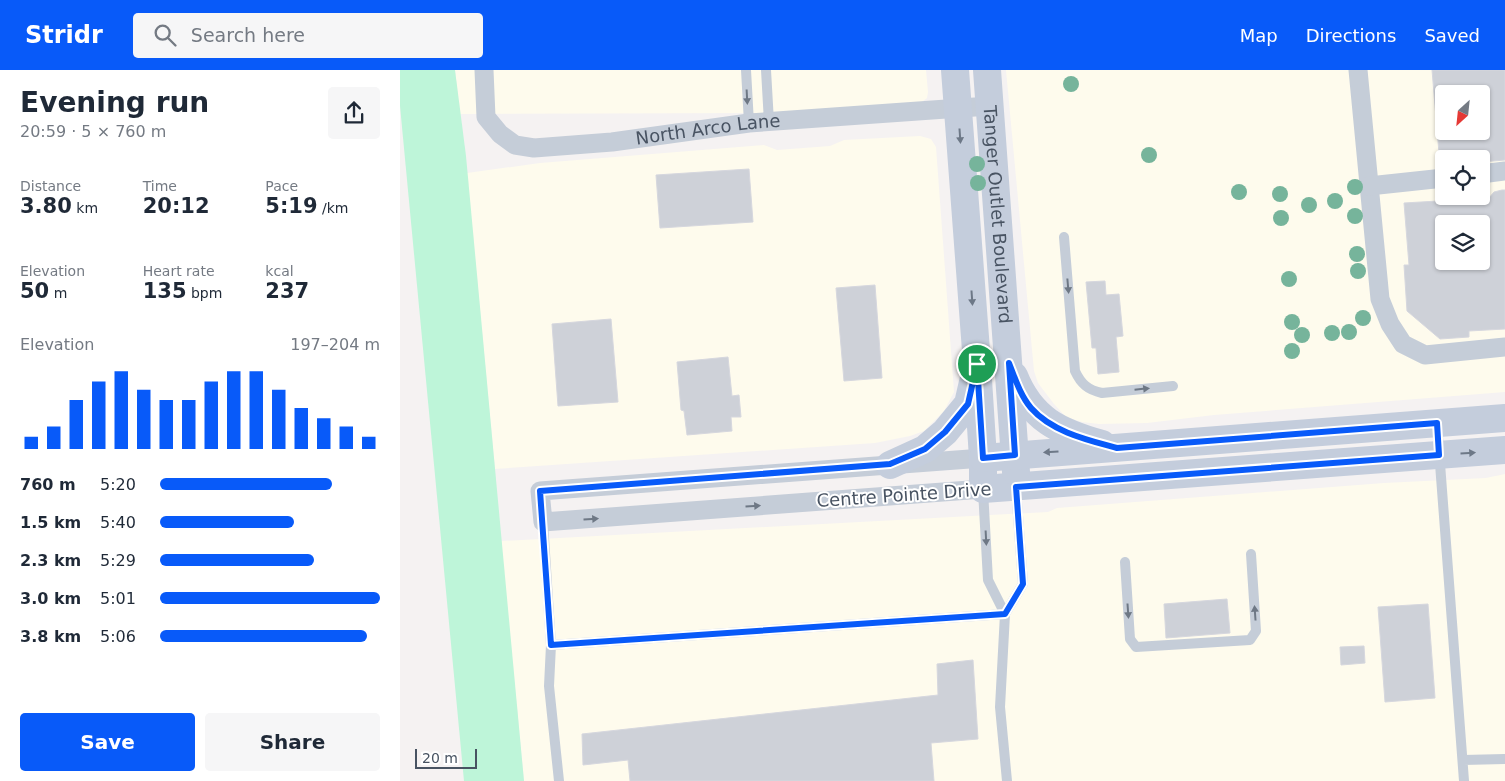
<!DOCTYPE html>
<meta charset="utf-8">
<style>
:root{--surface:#fff;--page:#f6f6f7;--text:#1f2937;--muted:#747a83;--accent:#085af9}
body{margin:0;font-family:"DejaVu Sans",sans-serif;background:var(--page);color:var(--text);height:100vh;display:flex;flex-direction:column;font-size:19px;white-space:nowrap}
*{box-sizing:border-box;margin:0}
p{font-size:16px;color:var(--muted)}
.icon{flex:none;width:28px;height:28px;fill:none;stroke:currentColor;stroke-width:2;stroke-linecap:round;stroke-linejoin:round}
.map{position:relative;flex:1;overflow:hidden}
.sheet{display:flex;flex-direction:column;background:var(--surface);width:400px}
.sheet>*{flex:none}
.needle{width:32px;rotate:207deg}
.tools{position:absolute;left:1035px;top:15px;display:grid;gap:10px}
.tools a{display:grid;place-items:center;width:55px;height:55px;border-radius:5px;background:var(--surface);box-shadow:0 1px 4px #0004;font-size:25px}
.scale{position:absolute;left:15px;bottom:12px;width:62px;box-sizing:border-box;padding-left:5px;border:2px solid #485362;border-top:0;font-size:14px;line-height:18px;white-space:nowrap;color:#485362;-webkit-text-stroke:4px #fff;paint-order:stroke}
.pin{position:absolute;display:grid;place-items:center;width:42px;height:42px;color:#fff;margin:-21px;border:2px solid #fff;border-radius:50%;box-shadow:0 1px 5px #0007}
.round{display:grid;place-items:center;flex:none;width:52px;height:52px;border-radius:5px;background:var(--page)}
.head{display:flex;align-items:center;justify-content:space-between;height:85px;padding:0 20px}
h1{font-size:28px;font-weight:700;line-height:38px}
.stats{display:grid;grid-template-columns:repeat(3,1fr);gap:8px;height:85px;padding:5px 20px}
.stats div{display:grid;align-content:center}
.stats b{font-size:21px;font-weight:700}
.stats small{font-size:14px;font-weight:400}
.stats p{font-size:14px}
.chart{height:140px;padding:10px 20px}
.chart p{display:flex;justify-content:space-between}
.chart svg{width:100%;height:90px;margin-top:5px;stroke:var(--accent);stroke-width:6}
.action{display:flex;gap:10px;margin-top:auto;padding:10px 20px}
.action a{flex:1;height:58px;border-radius:5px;background:var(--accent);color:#fff;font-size:20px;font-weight:700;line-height:58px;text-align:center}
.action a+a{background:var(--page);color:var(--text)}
ul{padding:0 20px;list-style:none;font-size:16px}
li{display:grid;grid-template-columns:80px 60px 1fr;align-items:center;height:38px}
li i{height:12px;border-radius:6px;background:var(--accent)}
header{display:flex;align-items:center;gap:30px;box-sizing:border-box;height:70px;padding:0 25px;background:var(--accent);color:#fff}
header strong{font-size:24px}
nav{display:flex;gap:28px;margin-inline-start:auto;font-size:18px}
.search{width:350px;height:45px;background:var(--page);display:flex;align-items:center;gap:12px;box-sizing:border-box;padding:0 18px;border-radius:5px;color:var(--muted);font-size:19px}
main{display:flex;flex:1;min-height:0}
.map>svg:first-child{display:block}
.commercial{fill:#fefbed;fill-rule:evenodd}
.green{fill:#bef5d9}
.building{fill:#ced1d8;stroke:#d6d7de;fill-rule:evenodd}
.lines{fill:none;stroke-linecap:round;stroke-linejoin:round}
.lane{stroke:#c5cdd8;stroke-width:10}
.street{stroke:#c5cdd8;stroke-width:19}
.secondary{stroke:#c4cddc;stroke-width:28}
.tree{fill:#76b49b}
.oneway{fill:#6e7885}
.oneway2{fill:#6d7887}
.route-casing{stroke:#fff;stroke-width:10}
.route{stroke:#085af9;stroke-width:6}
.labels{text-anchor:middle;stroke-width:4;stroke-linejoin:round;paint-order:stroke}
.street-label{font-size:18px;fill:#485362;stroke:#fff}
</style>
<header>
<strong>Stridr</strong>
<div class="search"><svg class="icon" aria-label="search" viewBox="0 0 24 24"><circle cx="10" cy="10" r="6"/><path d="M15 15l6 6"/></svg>Search here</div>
<nav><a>Map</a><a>Directions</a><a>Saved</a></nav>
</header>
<main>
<section class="sheet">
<div class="head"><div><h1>Evening run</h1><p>20:59 · 5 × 760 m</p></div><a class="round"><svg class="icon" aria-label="share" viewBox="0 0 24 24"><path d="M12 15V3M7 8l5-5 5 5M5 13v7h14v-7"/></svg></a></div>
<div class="stats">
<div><p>Distance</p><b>3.80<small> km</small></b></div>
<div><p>Time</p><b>20:12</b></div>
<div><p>Pace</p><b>5:19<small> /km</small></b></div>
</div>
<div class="stats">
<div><p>Elevation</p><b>50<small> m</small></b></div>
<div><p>Heart rate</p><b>135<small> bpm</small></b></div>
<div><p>kcal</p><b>237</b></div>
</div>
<div class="chart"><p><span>Elevation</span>197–204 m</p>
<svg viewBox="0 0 160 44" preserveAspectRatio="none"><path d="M5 44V38M15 44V33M25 44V20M35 44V11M45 44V6M55 44V15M65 44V20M75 44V20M85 44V11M95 44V6M105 44V6M115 44V15M125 44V24M135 44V29M145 44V33M155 44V38"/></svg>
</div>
<ul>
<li><b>760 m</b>5:20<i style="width:78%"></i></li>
<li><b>1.5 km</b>5:40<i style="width:61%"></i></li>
<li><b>2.3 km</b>5:29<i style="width:70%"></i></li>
<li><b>3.0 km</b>5:01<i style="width:100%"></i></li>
<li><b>3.8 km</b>5:06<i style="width:94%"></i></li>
</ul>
<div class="action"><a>Save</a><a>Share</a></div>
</section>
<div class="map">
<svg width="1105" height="711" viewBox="0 0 1105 711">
<rect width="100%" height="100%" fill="#f5f2f2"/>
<path class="commercial" d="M55 0H526L528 22 527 28 519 34 393 43 60 44Z
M606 0H1105V322L814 345 747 353 699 354 682 352 666 347 654 334 638 313 634 301ZM1044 24H1081V61H1044ZM1044 89H1081V126H1044ZM1044 154H1081V191H1044Z
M520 66 531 69 536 77 554 322 544 341 524 361 510 366 475 373 95 399 67 103 140 93 364 75 377 80 430 76 444 70Z
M1105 404V711H124L101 471 648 442 657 438 984 413 1086 408Z"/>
<path class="green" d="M0 0H55L66 86 124 711H64L0 36Z"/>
<path class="building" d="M1032 0H1105V90L1081 92V89H1044V94L1040 95ZM1044 24H1081V61H1044Z
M349 99 353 152 260 158 256 105Z
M1102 120H1105V259L1069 261V267L1040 269 1007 241 1004 195H1009L1004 133 1089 128 1094 122ZM1044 154H1081V191H1044Z
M705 211 706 225 719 224 723 266 716 267 719 302 698 304 696 278H692L686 212Z
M475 215 482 308 444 311 436 218Z
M211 249 218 332 158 336 152 254Z
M328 287 332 326 339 325 341 347H331L332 361 287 365 284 341 281 340 277 292Z
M827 529 830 563 766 568 764 534Z
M1028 534 1035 628 985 632 978 537Z
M964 576 965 593 941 595 940 577Z
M573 590 578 669 531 673 534 711H230L228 690 183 695 182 664 538 625 537 594Z"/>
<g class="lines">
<path class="lane" d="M346 0 349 53
M366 0 369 52
M664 167 675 301C681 314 688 320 702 323L773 316
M1037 354 1064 711
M583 420 588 510 605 544
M143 452 151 575 605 544 600 637 607 711
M725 492 730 569 736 577 850 570 856 561 851 484
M605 544 623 514 616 418
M151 575 149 616 159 711
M1063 690 1105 689"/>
<g class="street">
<path id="s1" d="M84 0 86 47 100 64 115 75 134 78 212 72 349 53 589 36"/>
<path d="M958 0 980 229 990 254 1003 274 1025 285 1105 277"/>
<path d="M1081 104 1105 101"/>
<path d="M969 116 1044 108"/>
<path d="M583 388 140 421 143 452 583 419"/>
</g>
<g class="secondary">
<path d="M555 0 577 294 583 388V419L1105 380"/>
<path id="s2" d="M587 0 616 402"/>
<path d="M614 306C631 349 659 362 702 374"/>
<path d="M583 388 1105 348"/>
<path d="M490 395 525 379 545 362 568 334 574 308"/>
</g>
</g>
<g class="tree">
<circle cx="671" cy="14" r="8"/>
<circle cx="749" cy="85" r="8"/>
<circle cx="577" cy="94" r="8"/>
<circle cx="578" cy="113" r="8"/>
<circle cx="955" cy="117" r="8"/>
<circle cx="839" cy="122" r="8"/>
<circle cx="880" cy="124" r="8"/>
<circle cx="935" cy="131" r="8"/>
<circle cx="909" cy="135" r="8"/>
<circle cx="955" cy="146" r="8"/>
<circle cx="881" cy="148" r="8"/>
<circle cx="957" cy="184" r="8"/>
<circle cx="958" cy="201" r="8"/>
<circle cx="889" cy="209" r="8"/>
<circle cx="963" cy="248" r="8"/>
<circle cx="892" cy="252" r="8"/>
<circle cx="949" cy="262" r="8"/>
<circle cx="932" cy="263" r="8"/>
<circle cx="902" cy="265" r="8"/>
<circle cx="892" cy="281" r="8"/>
</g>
<defs><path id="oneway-solid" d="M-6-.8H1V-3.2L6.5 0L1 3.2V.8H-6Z" transform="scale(1.25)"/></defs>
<g class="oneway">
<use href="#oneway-solid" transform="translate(347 27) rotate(87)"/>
<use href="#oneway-solid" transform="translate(668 216) rotate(85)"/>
<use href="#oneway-solid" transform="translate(742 319) rotate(-6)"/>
<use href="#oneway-solid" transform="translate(353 436) rotate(-4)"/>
<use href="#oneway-solid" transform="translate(191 449) rotate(-4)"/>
<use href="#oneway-solid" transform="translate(586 468) rotate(87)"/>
<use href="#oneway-solid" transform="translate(728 541) rotate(86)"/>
<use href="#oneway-solid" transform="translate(855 543) rotate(-94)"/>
</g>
<g class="oneway2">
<use href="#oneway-solid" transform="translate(560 66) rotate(86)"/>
<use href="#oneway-solid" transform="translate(572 228) rotate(86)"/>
<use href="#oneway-solid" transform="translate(651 382) rotate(176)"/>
<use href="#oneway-solid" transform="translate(1068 383) rotate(-4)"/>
</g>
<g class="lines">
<defs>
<path id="route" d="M609 293C615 308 620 325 631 338 652 362 688 370 717 378L1037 353 1039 385 616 417 623 514 605 544 151 575 140 421 490 394 525 379 545 362 568 334 577 294 583 388 615 385Z"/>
</defs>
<use href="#route" class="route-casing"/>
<use href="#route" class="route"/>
</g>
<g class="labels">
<g class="street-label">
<text dy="6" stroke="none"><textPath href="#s1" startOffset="282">North Arco Lane</textPath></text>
<text dy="6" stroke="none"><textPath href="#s2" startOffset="145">Tanger Outlet Boulevard</textPath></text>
<text transform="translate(504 425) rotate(-4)" y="6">Centre Pointe Drive</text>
</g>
</g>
</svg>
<div class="tools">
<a><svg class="needle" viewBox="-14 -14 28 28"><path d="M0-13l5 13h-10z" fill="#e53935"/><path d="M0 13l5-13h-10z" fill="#747a83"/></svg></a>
<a><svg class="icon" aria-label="locate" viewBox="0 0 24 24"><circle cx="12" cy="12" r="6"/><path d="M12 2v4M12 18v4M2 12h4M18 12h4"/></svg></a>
<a><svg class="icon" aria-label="layers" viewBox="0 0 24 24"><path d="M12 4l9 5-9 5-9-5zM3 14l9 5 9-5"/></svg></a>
</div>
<div class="scale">20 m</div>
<div class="pin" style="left:577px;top:294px;background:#1e9e55"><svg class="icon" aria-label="arrive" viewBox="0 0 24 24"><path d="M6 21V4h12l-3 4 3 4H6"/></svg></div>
</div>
</main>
